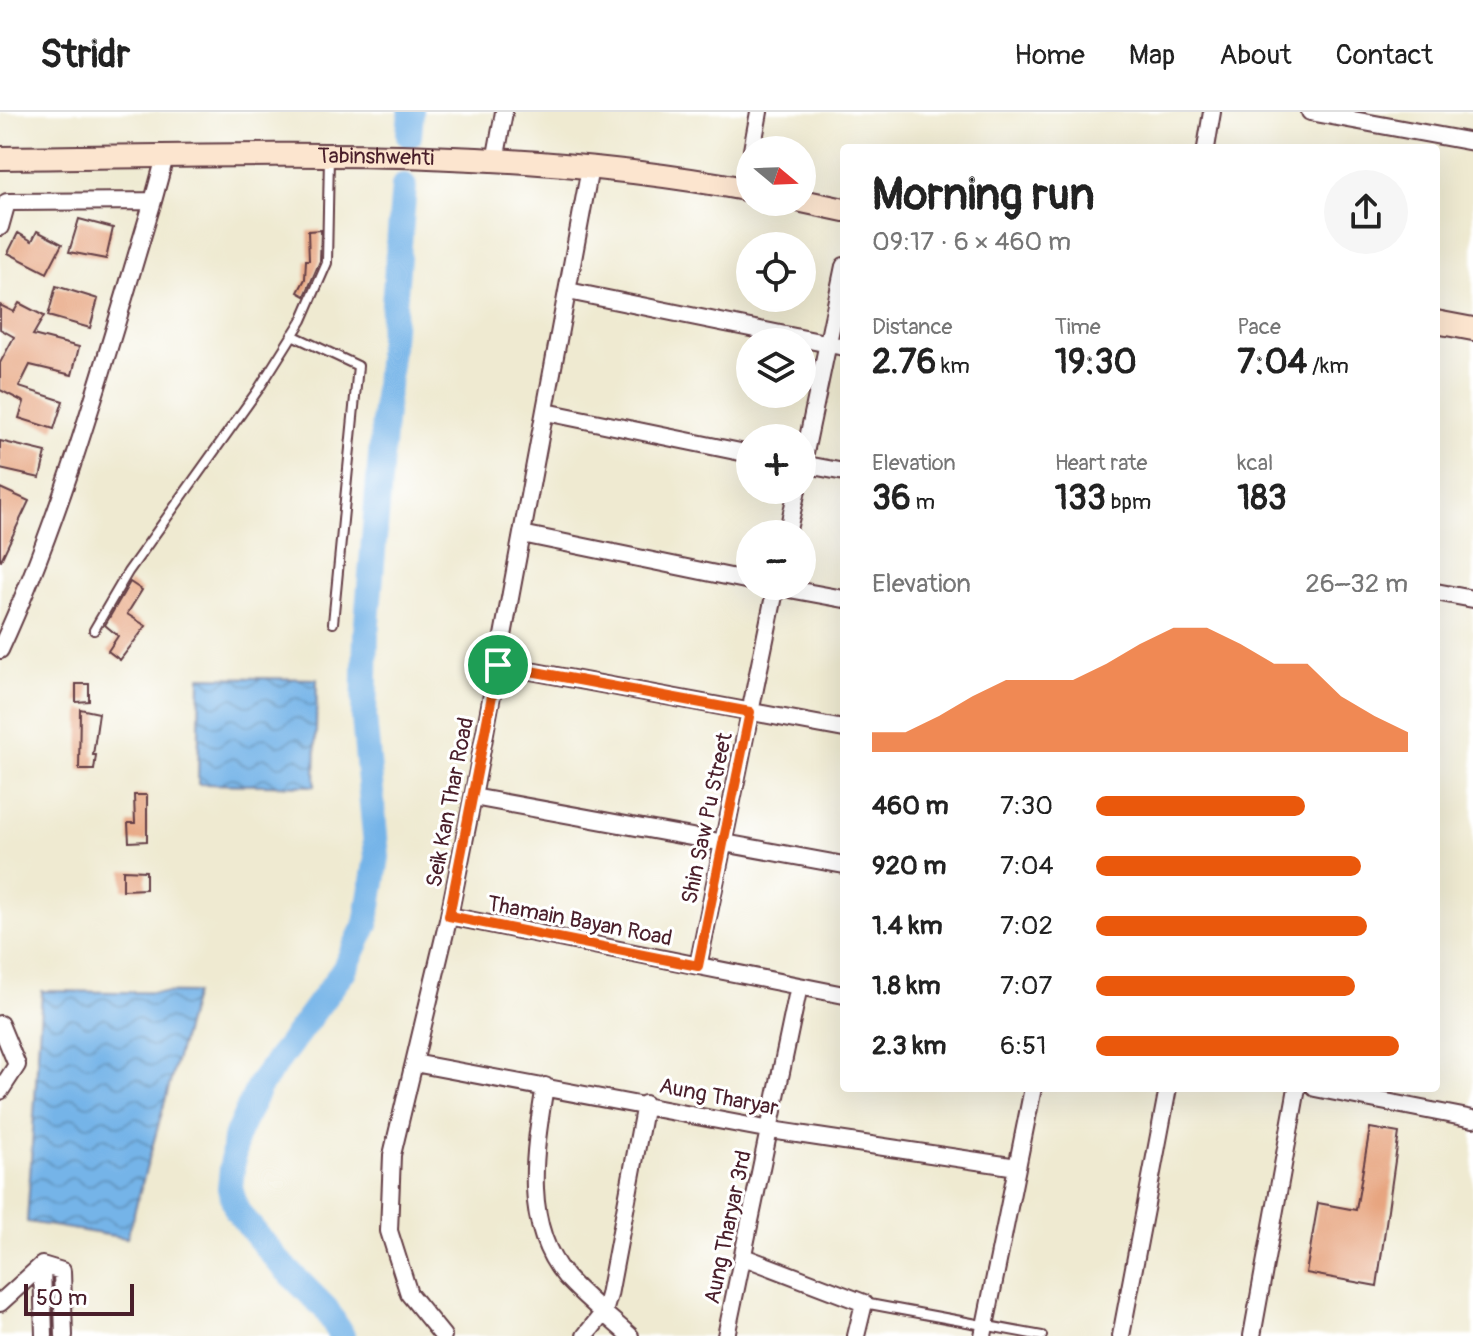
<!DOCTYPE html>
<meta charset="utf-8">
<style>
:root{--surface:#fff;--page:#f6f6f6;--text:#222;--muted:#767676;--line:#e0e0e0;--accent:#ea580c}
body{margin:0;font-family:Pangolin,sans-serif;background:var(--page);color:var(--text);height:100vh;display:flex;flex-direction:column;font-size:30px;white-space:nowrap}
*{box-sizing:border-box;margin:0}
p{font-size:26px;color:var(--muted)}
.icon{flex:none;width:44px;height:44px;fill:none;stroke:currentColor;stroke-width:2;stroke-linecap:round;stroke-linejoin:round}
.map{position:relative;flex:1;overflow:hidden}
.details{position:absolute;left:840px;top:32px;width:600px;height:948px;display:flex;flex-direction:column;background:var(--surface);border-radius:8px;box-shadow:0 8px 32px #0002}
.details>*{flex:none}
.needle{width:52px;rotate:109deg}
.tools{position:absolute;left:736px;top:24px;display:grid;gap:16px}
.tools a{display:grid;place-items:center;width:80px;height:80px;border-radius:50%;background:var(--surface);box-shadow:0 8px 32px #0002;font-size:40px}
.scale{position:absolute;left:24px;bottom:20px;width:110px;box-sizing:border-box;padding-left:8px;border:4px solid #4a1f2b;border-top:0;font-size:22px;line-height:28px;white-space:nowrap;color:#4a1f2b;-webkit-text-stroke:6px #fff;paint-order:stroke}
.pin{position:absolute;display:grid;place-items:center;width:68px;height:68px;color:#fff;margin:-34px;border:4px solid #fff;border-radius:50%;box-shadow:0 2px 8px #0007}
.round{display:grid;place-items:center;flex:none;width:84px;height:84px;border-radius:42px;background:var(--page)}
.head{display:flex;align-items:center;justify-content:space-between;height:136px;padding:0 32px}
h1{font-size:44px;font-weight:700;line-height:60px}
.stats{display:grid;grid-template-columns:repeat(3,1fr);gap:12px;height:136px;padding:8px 32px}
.stats div{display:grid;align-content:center}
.stats b{font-size:34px;font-weight:700}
.stats small{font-size:22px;font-weight:400}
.stats p{font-size:22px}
.chart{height:224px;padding:16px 32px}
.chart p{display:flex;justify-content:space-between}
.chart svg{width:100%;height:144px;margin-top:8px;fill:var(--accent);opacity:.7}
ul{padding:0 32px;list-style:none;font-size:26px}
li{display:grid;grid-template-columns:128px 96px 1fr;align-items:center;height:60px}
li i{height:20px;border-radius:10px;background:var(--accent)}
header{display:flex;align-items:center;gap:48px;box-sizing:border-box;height:112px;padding:0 40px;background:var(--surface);border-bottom:2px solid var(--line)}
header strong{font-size:38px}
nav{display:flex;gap:44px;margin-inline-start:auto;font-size:28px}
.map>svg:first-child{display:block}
.water{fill:url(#water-waves);stroke:#5f6a8a;stroke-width:2}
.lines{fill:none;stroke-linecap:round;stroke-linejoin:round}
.river{stroke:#74b4e8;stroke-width:26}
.building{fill:#e7a580}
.service-casing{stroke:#633d44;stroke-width:12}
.minor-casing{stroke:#633d44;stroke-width:20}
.secondary-casing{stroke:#633d44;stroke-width:26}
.service{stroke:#fff;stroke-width:8}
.minor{stroke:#fff;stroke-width:16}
.secondary{stroke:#fce5cf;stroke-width:22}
.route-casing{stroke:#fff;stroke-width:16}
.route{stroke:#ea580c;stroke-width:10}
.labels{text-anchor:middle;stroke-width:6;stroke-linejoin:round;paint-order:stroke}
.street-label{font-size:22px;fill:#4a1f2b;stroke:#fff}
</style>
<header>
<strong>Stridr</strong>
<nav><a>Home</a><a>Map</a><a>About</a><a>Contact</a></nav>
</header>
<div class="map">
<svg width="1473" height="1224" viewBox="0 0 1473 1224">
<defs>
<pattern id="water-waves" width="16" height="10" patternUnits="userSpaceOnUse" patternTransform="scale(2)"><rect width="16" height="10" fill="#74b4e8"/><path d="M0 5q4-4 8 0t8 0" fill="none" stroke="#6192bc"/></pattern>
</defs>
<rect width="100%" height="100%" fill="#fff"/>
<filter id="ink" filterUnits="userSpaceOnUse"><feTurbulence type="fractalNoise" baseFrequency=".0125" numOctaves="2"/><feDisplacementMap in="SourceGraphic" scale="16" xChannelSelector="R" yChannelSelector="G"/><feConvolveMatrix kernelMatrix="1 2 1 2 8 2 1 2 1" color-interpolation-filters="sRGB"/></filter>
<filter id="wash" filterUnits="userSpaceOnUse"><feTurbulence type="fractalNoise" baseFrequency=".006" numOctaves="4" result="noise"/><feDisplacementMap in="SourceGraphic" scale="32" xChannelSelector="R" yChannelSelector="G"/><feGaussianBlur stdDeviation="1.8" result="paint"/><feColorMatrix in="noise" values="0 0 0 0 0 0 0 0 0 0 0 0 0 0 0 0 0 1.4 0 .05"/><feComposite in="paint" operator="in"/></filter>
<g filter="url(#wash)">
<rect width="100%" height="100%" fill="#efead1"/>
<path class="water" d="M200 565 317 567 315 674 198 672Z
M42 879 195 881 127 1126 27 1110Z"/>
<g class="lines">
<path class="river" d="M409 23 411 0
M342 1224 326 1197 279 1150 237 1099 230 1076 235 1027 259 974 344 858 366 812 377 745 364 606 366 522 404 74"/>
</g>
<g id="blocks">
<path class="building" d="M79 107 113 116 106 147 69 140Z
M321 118 320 149 305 184 298 180 305 167 306 148H309L308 119Z
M37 119 62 132 47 161 8 141 18 121 32 129Z
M56 174 98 187 90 216 48 204Z
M19 191 44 204 33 223 79 235 72 263 30 253 19 275 63 289 54 317 19 306 24 290 0 278V251L14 225 0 217V193L14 200Z
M0 329 46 340 40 366 0 357Z
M0 376 29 389 1 448 0 447Z
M130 470 142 478 127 502 146 514 120 548 108 539 118 524 105 513Z
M76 572H89V589L76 590Z
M80 597 99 601 93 643H96L94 658H79Z
M134 683H147V729L129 730 128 711H135Z
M123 758 146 759V777L123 778Z
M1370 1016 1399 1021 1377 1174 1306 1161 1318 1091 1356 1098Z"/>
</g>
</g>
<g filter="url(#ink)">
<use href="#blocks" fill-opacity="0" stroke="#633d44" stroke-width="2"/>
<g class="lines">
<defs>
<path id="service" d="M292 223 358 254 333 511
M94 518 128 460 258 278 302 208 327 151 329 44
M864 1191 1042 1224"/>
<path id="minor" d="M1310 0 1473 30
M1206 36 1212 0
M752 38 759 0
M495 49 504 0
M745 77 750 52
M153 89 165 45
M0 115 7 90 153 89C107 240 66 395 0 538
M568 179 844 235
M546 300 750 342
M802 352 844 360
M802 355 844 154
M522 422 750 469
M787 422 797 378
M773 474 844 487
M1436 480 1473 487
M498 553 844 617
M473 685 844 753
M449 804 844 883
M698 854 776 474
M0 912 17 953 0 979
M414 951 771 1018 1017 1055
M545 974C535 1036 521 1112 566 1165 585 1186 609 1205 630 1224
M1315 976 1473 1007
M744 1145 864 1191 856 1224
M42 1153 62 1159 64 1224
M42 1153 44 1224
M0 1191 42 1153
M443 1224 409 1182 389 1119 392 1043 449 804 473 685 590 56
M585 1224 604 1200 609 1183 645 992
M726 1224 799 874
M983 1224 1033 976
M1121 1224 1168 976
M1252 1224 1297 976"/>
<g id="secondary">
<path id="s1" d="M0 46C250 44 503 31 750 78"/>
<path d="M802 89 844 98"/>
<path d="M1436 210 1473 217"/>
</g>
</defs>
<use href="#service" class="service-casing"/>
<use href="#minor" class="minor-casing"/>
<use href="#secondary" class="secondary-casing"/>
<use href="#service" class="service"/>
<use href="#minor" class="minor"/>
<use href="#secondary" class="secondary"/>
</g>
</g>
<g class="lines" filter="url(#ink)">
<defs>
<path id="route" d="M498 553 750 600 698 854 449 804Z"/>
</defs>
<use href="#route" class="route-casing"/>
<use href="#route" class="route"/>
</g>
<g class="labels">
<g class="street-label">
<text dy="8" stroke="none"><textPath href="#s1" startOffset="376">Tabinshwehti</textPath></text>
<text transform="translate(449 690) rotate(-79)" y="8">Seik Kan Thar Road</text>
<text transform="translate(706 706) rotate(-78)" y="8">Shin Saw Pu Street</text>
<text transform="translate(580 808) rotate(11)" y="8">Thamain Bayan Road</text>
<text transform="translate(719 984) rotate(11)" y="8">Aung Tharyar</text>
<text transform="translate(727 1115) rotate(-78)" y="8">Aung Tharyar 3rd</text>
</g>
</g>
</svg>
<div class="tools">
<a><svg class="needle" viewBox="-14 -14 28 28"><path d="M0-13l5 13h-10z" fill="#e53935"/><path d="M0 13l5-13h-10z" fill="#767676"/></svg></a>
<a><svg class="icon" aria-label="locate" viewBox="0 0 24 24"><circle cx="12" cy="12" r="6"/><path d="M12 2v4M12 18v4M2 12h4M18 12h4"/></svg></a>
<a><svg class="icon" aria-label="layers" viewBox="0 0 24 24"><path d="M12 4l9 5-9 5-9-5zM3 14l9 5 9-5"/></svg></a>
<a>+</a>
<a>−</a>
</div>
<div class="scale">50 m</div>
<div class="pin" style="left:498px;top:553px;background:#1e9e55"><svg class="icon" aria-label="arrive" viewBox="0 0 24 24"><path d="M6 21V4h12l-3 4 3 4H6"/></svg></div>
<section class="details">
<div class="head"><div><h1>Morning run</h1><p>09:17 · 6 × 460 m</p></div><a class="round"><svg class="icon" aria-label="share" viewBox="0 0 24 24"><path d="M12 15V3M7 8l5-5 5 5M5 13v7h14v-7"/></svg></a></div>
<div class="stats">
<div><p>Distance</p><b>2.76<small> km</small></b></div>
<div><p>Time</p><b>19:30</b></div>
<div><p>Pace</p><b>7:04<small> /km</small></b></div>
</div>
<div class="stats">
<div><p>Elevation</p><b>36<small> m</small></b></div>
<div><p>Heart rate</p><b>133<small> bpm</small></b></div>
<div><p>kcal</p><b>183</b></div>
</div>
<div class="chart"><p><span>Elevation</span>26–32 m</p>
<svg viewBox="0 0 160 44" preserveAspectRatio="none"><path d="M0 44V38L10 38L20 33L30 27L40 22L50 22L60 22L70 17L80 11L90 6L100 6L110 11L120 17L130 17L140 27L150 33L160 38V44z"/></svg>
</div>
<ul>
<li><b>460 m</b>7:30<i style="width:67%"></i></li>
<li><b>920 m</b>7:04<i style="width:85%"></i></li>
<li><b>1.4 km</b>7:02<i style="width:87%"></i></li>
<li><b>1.8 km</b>7:07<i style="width:83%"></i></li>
<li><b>2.3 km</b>6:51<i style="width:97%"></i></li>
</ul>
</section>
</div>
